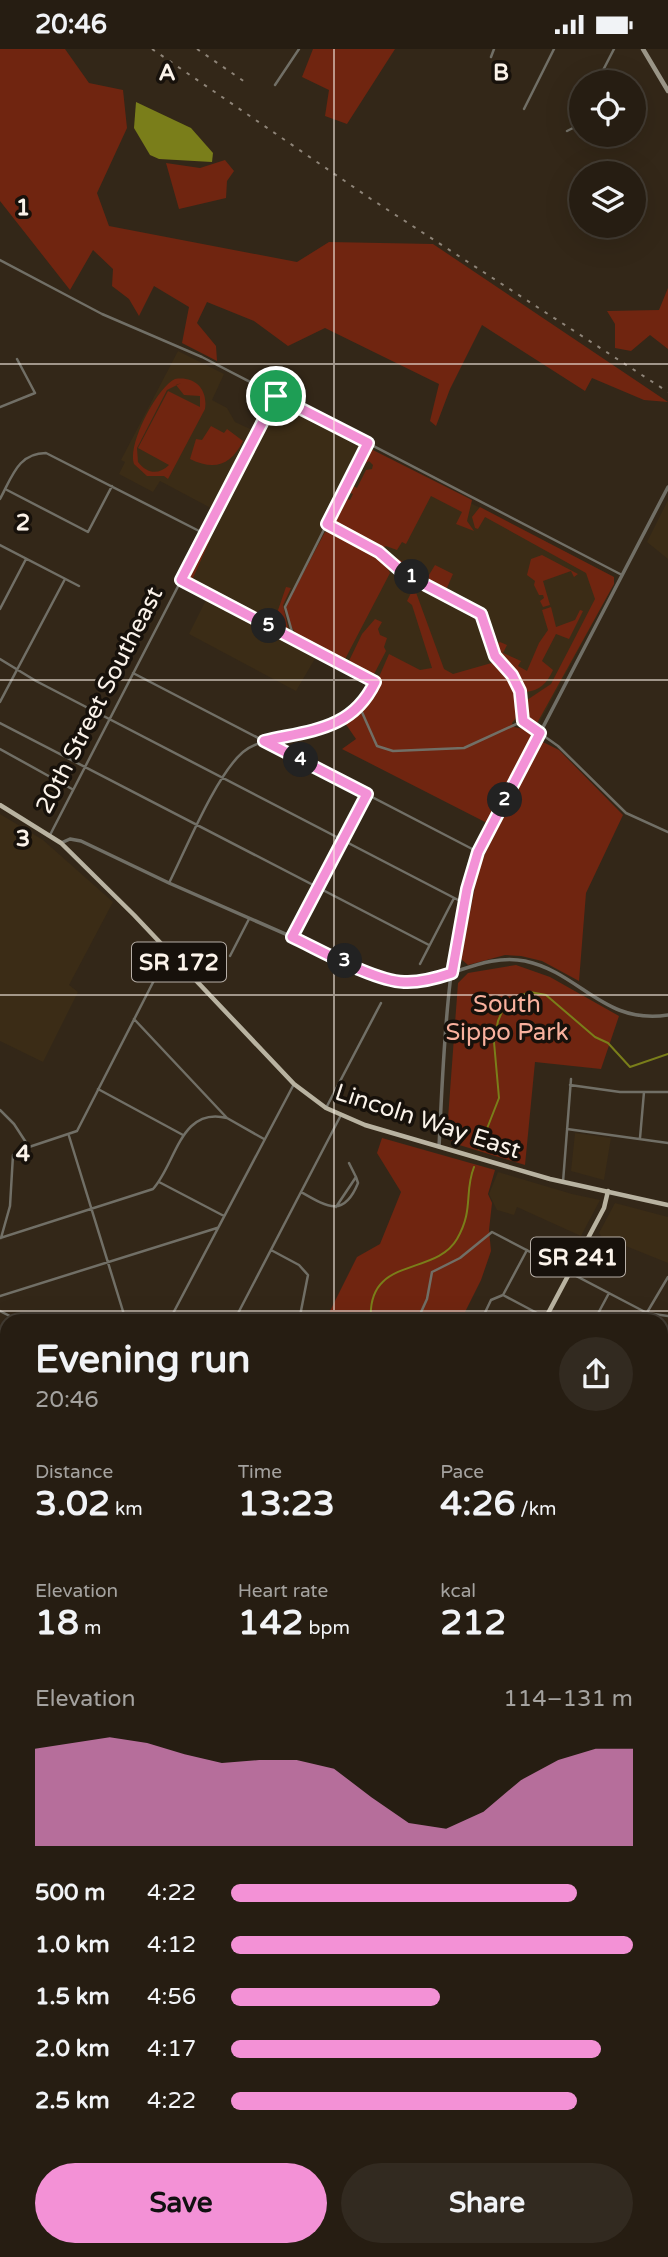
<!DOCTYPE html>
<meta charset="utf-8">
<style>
:root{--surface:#261d12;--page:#322a20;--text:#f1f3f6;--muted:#a4a29f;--line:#423b32;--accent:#f391d6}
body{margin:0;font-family:"Varela Round",sans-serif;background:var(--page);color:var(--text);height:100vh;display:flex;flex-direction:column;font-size:26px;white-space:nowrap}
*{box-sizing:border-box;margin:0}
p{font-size:23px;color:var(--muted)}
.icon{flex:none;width:38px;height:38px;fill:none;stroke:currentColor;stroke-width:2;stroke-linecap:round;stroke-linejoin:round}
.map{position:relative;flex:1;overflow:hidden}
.panel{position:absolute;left:0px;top:1265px;width:668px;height:943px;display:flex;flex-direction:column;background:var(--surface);border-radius:21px 21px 0 0;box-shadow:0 7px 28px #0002,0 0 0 2px var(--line)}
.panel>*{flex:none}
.buttons{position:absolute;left:569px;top:21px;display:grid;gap:14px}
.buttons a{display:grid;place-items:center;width:77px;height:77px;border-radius:50%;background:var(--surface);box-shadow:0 7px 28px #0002,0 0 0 2px var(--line);font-size:35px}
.pin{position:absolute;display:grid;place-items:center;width:60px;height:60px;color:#fff;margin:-30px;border:4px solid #fff;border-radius:50%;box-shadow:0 2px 7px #0007}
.km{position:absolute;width:35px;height:35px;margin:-18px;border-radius:50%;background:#222;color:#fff;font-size:19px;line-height:35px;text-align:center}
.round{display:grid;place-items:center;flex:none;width:74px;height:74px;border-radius:37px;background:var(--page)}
.head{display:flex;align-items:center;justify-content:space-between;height:119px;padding:0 35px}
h1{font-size:38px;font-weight:700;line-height:52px}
.figures{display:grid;grid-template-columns:repeat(3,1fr);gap:10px;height:119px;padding:7px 35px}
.figures div{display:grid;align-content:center}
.figures b{font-size:35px;font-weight:700}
.figures small{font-size:19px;font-weight:400}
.figures p{font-size:19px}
.chart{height:196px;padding:14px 35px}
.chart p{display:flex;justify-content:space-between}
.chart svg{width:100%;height:126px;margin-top:7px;fill:var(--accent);opacity:.7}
.cta{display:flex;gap:14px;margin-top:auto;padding:14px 35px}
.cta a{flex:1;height:80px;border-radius:42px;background:var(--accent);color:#111;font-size:28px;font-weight:700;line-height:80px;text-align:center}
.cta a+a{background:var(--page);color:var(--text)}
ul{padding:0 35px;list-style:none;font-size:23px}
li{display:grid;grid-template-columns:112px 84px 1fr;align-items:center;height:52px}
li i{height:18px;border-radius:9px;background:var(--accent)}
.status{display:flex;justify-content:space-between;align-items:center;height:49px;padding:0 35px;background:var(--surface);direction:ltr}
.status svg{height:19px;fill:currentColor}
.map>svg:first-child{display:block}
.built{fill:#3b2c16}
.green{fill:#702510;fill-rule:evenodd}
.water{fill:#7a7e1a}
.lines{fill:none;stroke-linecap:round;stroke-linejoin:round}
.stream{stroke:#7a7e1a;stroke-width:2}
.minor{stroke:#716f66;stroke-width:2.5}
.tertiary{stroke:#716f66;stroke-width:3.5}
.secondary{stroke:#9a9587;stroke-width:4.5}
.primary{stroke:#b9b3a1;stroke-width:4.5}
.rail{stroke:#8e8478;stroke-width:2;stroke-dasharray:3.5 7;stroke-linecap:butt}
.route-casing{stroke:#fff;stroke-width:14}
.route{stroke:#f391d6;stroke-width:9}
.grid{fill:none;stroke:#fbf3ea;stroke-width:2;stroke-opacity:0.55}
.labels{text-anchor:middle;stroke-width:7;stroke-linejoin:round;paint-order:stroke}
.shield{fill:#17110b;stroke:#b7afa7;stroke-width:2}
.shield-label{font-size:23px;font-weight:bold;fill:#fbf3ea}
.street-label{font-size:24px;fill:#fbf3ea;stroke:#17110b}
.park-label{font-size:24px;fill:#f9b19e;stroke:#17110b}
.grid-label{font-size:23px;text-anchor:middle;font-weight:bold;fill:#fbf3ea;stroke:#17110b;stroke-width:7;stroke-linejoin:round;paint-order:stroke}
</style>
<div class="status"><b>20:46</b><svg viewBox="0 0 49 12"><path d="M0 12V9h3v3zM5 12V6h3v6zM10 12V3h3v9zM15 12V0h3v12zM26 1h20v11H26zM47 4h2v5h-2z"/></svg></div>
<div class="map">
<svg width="668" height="2208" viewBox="0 0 668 2208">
<rect width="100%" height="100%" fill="#332718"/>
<path class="built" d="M178 302 224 325 212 351 227 359 235 373 263 386 279 355 614 528V535L539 674 533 676 512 674 387 612 378 632 320 601 296 642 189 585 211 541 189 529 222 465 160 432 153 443 119 425 125 413 121 411Z
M668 451V510L647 493Z
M0 765 43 791 113 853 69 936 78 943 43 1013 0 992Z
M575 1084 611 1089 604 1131 571 1122Z
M498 1123 572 1145 600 1151 581 1187 517 1158 514 1166 497 1161 489 1145Z
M615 1154 668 1168V1214L601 1187 599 1184Z
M514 2202H597L603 2208H525Z"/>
<path class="green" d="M0 0H65L89 34 123 41 127 79 97 144 109 177 297 213 329 193 433 195 668 353 644 351 592 329 585 342 482 276 450 340 436 377 430 372 439 335 325 279 288 297 254 272 207 253 197 274 216 297 217 312 182 294 189 258 154 237 139 267 129 250 112 237 113 220 93 201 70 241 0 152Z
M313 0H395L347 75 325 67 329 41 302 28Z
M225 111 234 122 227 132 226 149 179 160 166 114 200 119Z
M668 239V300L650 286 631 302 615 299V275L607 262 659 261Z
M175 330C195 327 208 340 205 360L168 430 164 427H147L134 415C127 396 157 338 175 330ZM181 334 176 336 184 346 200 347V358L168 342 138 399 169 416C159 426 147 425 138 413L137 399 167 341Z
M211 377 224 384 227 380 243 392C231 416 215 422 190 410L196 390 202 391Z
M371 400 472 451 467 472 474 482 456 475 462 463 431 447 406 495 402 493 397 501 386 497 378 501 335 478 333 468 343 448 350 451 353 445 348 443 352 436 357 439 366 421 372 420 373 416 369 412 358 419Z
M480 458 614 528V535L536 676 525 671 527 651 551 635 595 550 586 524 485 468 478 480 475 479 472 468Z
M325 483 338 485 382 508 390 524 343 614C314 599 290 594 286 557Z
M210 491 192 531 263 566 276 567 286 538 291 539 283 556 289 583 189 533 187 525 204 493Z
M542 506 578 525 574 528 571 522 543 532 550 556 543 558 540 552 544 549 543 546H539L534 536 535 532 527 526 531 510Z
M394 508 429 526 435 516 453 525 446 541 402 521 391 512Z
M414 538 444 620 453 625 495 613C513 626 520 642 520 664L512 674 514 678 528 681 531 687 487 774 342 700 356 690 345 674 365 660 389 605 420 621 432 619 412 556 407 552Z
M551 558 556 578 575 571 580 561 583 562 569 590 556 585 542 612 553 621C547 634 540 642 525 643L502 612 504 610 496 595 500 593 507 596 503 604 521 612 518 617 527 622 539 594 548 581 542 561Z
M375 570 382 573 378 580 380 586 387 589 384 598 386 602 372 629 348 614 362 585Z
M541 692 559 701 623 766 586 844 579 932 542 912 521 907 505 906 468 916 461 910 479 817Z
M516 916 550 928 619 967 601 1020 535 1013 525 1116 456 1095 448 1089 447 1083 458 934 468 924Z
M382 1089 495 1121 488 1145 492 1154 489 1181 491 1202 481 1231 461 1271 325 1272 357 1208 380 1195 401 1143 377 1104Z
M0 1458 7 1462V1534L0 1533Z"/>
<path class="water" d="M136 53 191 79 213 104 212 113 159 110 150 106 134 79Z"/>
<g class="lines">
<path class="stream" d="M479 1100 499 1049 494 993 498 972 504 958 522 946 530 943 546 946 595 988 608 994 630 1018 668 1005
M371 1272C366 1206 435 1228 457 1190 474 1161 464 1143 474 1118
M0 1485 7 1489"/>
<path class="minor" d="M491 8 494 0
M597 33 614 0
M275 36 299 0
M524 60 554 0
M567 82 573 79 581 64
M0 211 102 265 202 308 622 526
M0 358 35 344 17 310
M7 441 88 483 112 437
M0 450C12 428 18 404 46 404L205 485
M327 475 379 503 403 524 481 565 495 607 512 626 520 642 523 672
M0 496 79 537
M182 532 294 590
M0 560 26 510
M0 610 36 632 464 854
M133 624 478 803
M0 653 65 530
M361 661 377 697 393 702 464 699 523 672
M523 672 558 697 626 764 668 783
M0 674 429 896
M0 700 72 740
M50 786 276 347
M169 834C186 800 216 726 243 703 253 695 265 692 278 689 322 679 353 678 375 633L294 590 285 558 367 395
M292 888 367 746
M230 907 249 870
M420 915 454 849
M134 970 227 1069 264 1090
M570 1036 620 1043H668
M98 1040 183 1086
M326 1059 381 954
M0 1061 14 1075 29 1098
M567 1080 668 1094
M69 1087 126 1272
M640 1089 644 1043
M349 1114 356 1128
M159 1133 224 1167
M563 1133 571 1030
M301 1143C327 1158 344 1169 358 1134L356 1128 336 1158
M0 1189 153 1140C176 1115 180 1057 227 1069
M1 1189 10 1157 13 1106 20 1101 77 1082 168 904
M271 1201 299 1216 308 1226 299 1272
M503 1246 552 1272
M0 1247 217 1179
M0 1262 20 1272
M461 1271 464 1272
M169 1272 294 1035
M234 1272 341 1066
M417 1272 427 1250 432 1223 460 1209 492 1183 647 1264 668 1267
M481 1272 491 1251 503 1246 527 1201
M594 1272 609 1244
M642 1272 668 1228
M662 1329 668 1332
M662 1376 668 1379
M662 1399 668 1382
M662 1494 668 1482
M662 1513 668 1517
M662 1573 668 1561
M662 1655 668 1643
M0 1673 7 1677
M662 1689 668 1692
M662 1728 668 1715
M662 1749 668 1752
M662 1796 668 1799
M662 1858 668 1861
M0 1960 7 1946
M0 1972 7 1975
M662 2013 668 2010
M662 2028 668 2031
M0 2157 7 2155
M0 2181 6 2208
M70 2202 71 2208
M166 2202 171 2208
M509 2202 519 2208
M654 2202 662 2208
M253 2208 257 2202
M323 2208 328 2202
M390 2208 394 2202"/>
<path class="tertiary" d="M61 794 70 790 81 792 169 834 388 930C435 943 478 902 525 912 581 924 603 976 668 966
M439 1098C444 1000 446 897 478 803L668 438
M662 1470 668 1473
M0 1535 7 1536
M662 1918 668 1909
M662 2090 668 2093
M456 2208 461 2202"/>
<path class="secondary" d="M643 0 668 42"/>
<path class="primary" d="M0 756 61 794 134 866 294 1035 326 1059 365 1076 550 1130 668 1156
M544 1272 604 1159 608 1142
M0 2085 7 2081"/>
<path class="rail" d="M152 0 371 150 668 343
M197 0 245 33"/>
</g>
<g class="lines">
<defs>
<path id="route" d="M276 347 368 394 327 475 379 503 403 524 481 565 495 607 512 626 520 642 523 672 540 684 478 803 467 840 452 924C437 929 420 934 404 933 374 932 320 901 292 888L367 745 264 692C312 681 352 681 375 633L181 531Z"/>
</defs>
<use href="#route" class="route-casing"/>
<use href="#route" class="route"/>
</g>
<path class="grid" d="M334 0V1272M0 315H668M0 631H668M0 946H668M0 1262H668M0 1577H7M662 1577H668M0 1893H7M662 1893H668M334 2202V2208"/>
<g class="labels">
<g class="shield">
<rect x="132" y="893.5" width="94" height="39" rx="5"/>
<rect x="531" y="1188.5" width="94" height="39" rx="5"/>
</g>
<g class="shield-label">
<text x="179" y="921">SR 172</text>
<text x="578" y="1216">SR 241</text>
</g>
<g class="street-label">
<text transform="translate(99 651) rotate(-63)" y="8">20th Street Southeast</text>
<text transform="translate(428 1072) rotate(18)" y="8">Lincoln Way East</text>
</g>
<g class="park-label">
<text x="507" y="963">South<tspan x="507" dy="28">Sippo Park</tspan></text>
</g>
</g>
<g class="grid-label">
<text x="167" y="31">A</text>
<text x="501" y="31">B</text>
<text x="23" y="166">1</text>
<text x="23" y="481">2</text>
<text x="23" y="797">3</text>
<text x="23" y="1112">4</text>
</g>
</svg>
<div class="buttons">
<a><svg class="icon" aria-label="locate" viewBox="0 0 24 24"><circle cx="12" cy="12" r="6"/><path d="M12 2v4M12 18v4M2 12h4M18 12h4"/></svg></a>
<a><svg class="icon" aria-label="layers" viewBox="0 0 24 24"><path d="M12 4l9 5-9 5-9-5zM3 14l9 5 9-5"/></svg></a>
</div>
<div class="pin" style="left:276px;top:347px;background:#1e9e55"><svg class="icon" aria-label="arrive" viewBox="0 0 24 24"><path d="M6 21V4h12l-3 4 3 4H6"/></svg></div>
<b class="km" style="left:412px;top:528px">1</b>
<b class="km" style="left:505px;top:751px">2</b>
<b class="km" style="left:345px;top:912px">3</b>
<b class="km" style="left:301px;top:711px">4</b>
<b class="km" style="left:269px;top:577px">5</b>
<section class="panel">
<div class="head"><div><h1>Evening run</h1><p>20:46</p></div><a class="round"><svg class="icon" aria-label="share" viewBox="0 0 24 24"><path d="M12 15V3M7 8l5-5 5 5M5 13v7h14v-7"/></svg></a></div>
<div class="figures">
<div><p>Distance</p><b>3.02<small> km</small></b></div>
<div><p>Time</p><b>13:23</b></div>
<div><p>Pace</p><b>4:26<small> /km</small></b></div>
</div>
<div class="figures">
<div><p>Elevation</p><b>18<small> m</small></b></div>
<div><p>Heart rate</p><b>142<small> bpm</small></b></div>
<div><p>kcal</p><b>212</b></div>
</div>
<div class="chart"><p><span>Elevation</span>114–131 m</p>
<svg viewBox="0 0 160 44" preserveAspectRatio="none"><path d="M0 44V10L10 8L20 6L30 8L40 12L50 15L60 14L70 14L80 17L90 27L100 36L110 38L120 32L130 21L140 14L150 10L160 10V44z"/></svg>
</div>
<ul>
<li><b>500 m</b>4:22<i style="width:86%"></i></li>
<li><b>1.0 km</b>4:12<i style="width:100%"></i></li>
<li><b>1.5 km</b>4:56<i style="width:52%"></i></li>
<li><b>2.0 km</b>4:17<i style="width:92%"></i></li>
<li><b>2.5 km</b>4:22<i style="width:86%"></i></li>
</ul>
<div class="cta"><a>Save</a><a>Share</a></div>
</section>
</div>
